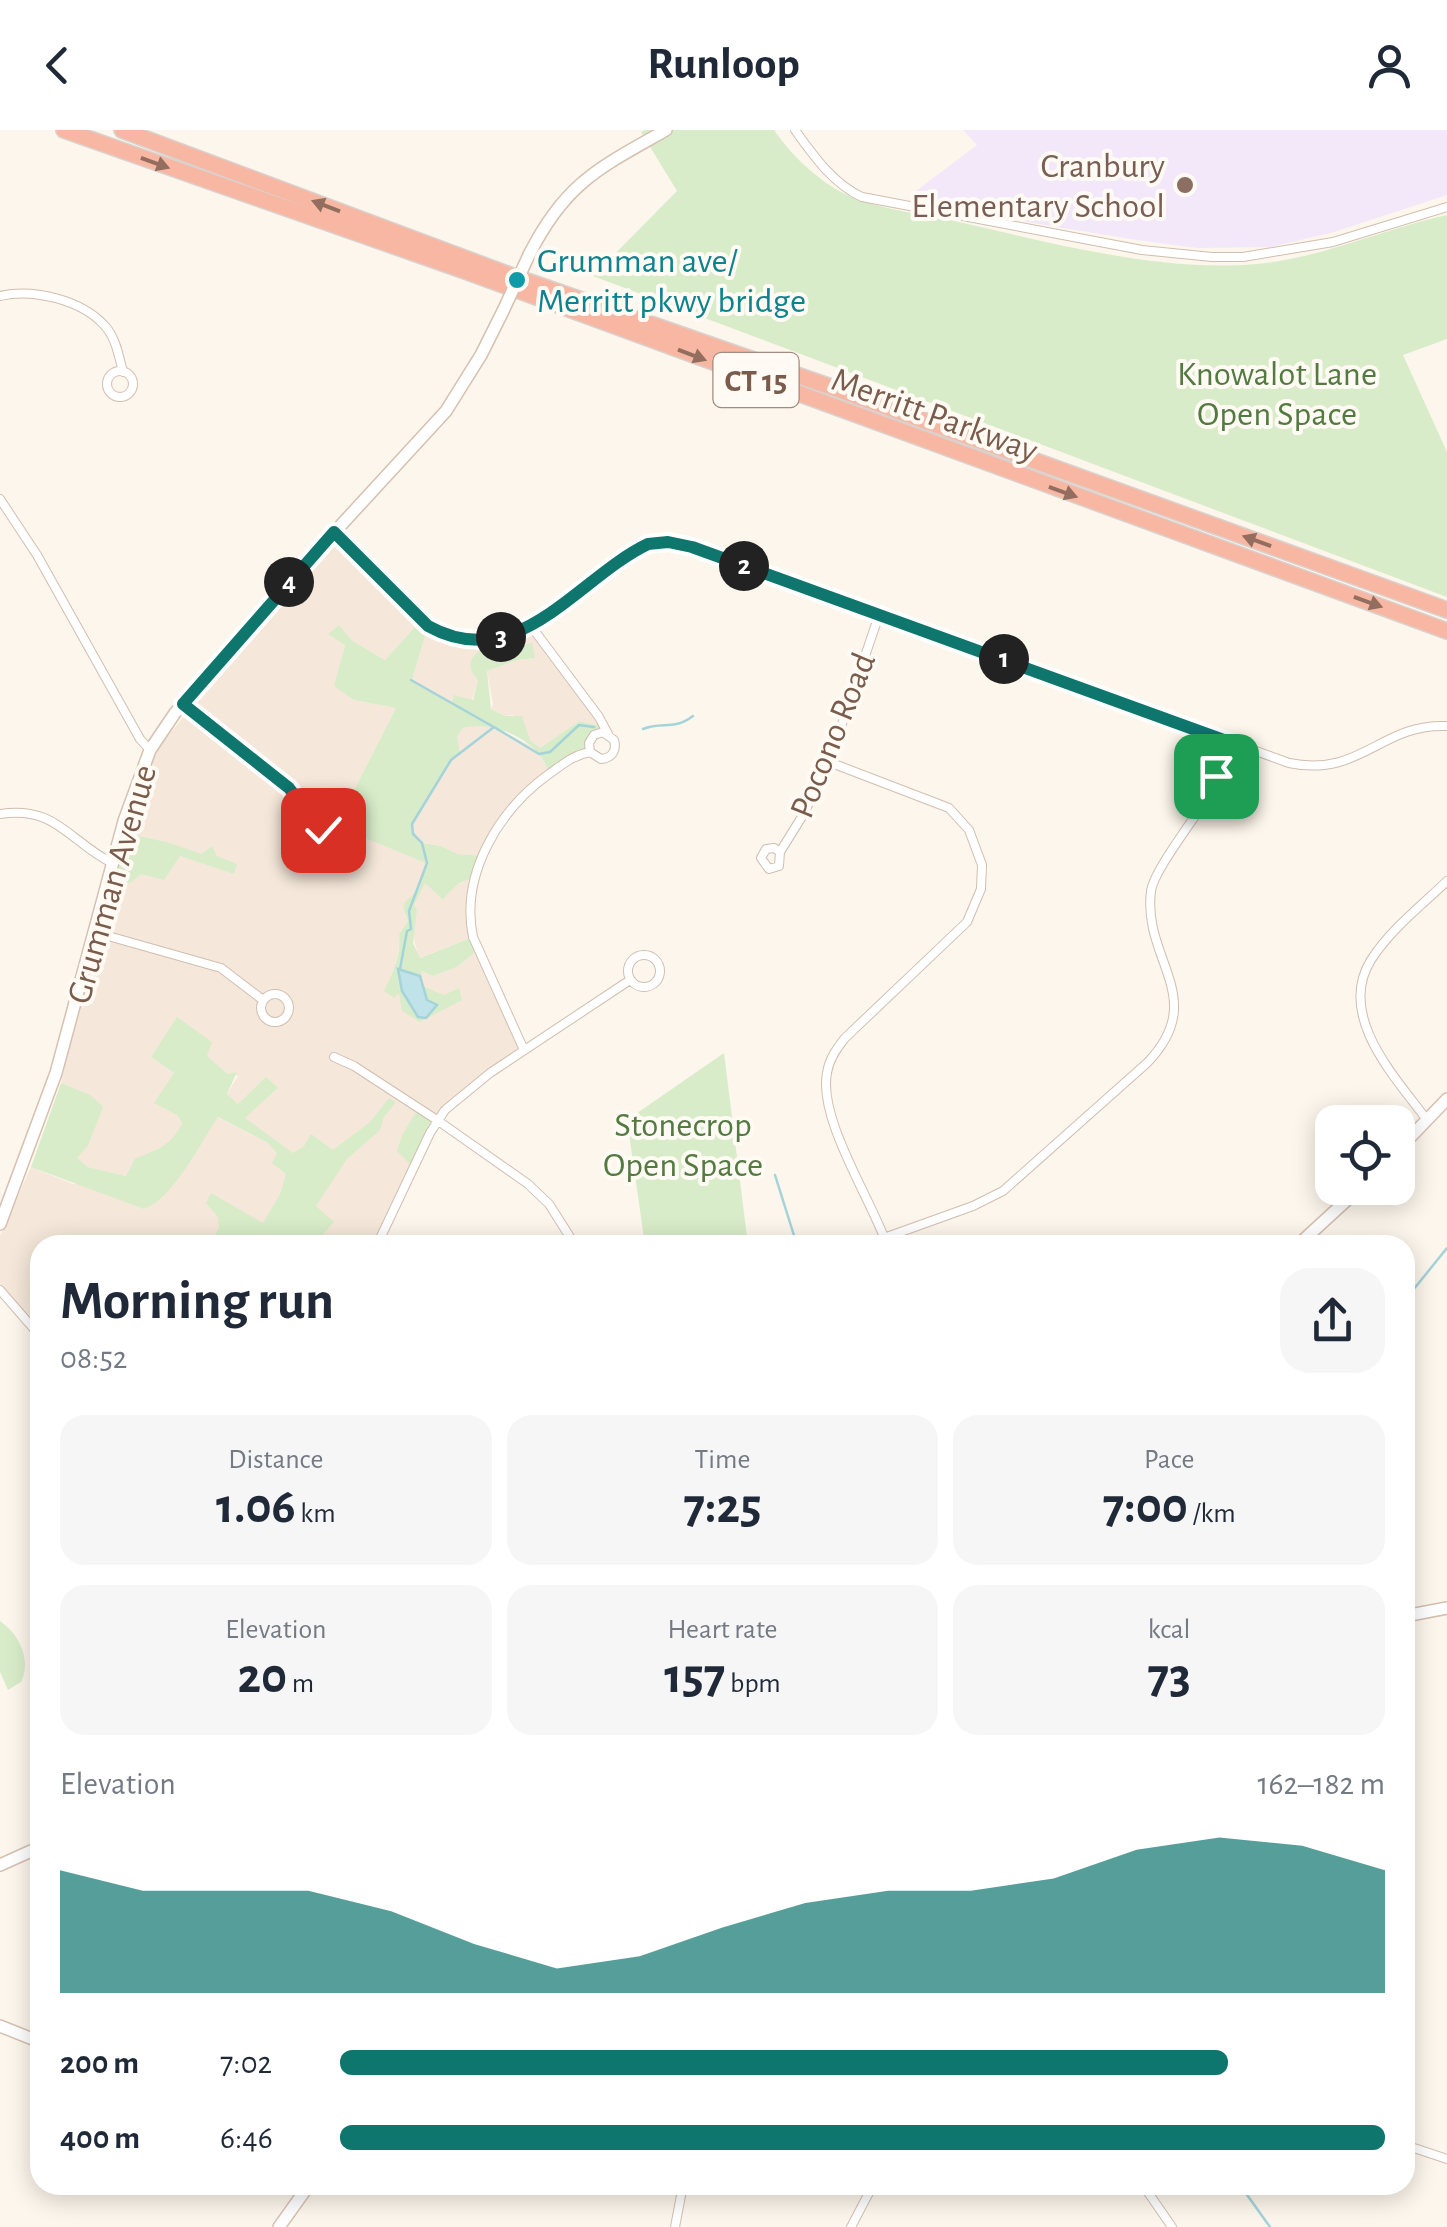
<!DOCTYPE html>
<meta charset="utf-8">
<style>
:root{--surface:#fff;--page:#f6f6f7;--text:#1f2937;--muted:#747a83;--accent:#0f766e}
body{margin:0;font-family:"Alegreya Sans",sans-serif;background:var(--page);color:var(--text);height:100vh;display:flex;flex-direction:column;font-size:38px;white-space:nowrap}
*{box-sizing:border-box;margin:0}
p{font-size:32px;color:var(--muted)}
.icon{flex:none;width:55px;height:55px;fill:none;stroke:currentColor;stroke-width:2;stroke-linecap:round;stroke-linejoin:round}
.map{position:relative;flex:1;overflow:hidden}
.panel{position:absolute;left:30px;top:1105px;width:1385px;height:960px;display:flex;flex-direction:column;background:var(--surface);border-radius:30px;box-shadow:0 5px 25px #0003}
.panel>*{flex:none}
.controls{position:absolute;left:1315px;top:975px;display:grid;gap:20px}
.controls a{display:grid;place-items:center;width:100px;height:100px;border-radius:20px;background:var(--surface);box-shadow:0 5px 25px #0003;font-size:50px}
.pin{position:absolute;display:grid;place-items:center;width:85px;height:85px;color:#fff;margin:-42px;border-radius:20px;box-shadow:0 5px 15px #0006}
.km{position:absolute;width:50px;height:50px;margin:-25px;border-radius:50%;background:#222;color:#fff;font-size:28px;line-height:50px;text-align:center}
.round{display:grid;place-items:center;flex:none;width:105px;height:105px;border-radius:30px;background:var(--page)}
.headline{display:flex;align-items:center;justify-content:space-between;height:170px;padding:0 30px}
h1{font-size:55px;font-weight:700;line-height:75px}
.figures{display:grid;grid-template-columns:repeat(3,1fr);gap:15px;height:170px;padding:10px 30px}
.figures div{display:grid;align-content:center;border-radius:25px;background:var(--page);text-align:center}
.figures b{font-size:50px;font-weight:700}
.figures small{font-size:28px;font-weight:400}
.figures p{font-size:28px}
.chart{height:280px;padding:20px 30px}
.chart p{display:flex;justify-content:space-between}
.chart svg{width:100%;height:180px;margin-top:10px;fill:var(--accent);opacity:.7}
ul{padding:0 30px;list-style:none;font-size:32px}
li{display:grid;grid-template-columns:160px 120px 1fr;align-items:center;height:75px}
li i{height:25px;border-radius:12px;background:var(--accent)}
header{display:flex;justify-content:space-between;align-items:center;height:130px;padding:0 30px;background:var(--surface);font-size:45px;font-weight:700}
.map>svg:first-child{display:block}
.residential{fill:#f5e8da}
.education{fill:#f3e8fa}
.green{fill:#d8ecc9}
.water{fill:#bfe3e8;stroke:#a5d3da;stroke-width:2.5}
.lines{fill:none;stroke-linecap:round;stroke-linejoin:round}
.stream{stroke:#a5d3da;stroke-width:2.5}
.street-casing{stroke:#d1beb0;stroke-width:10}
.secondary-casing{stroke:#d6c0b0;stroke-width:14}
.highway-casing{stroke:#dad1cd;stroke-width:18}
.street{stroke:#fff;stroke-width:8}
.secondary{stroke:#fff;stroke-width:11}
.highway{stroke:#f7b7a3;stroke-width:15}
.secondary-bridge-casing{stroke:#d6c0b0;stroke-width:14;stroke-linecap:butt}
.secondary-bridge{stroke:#fff;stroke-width:11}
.oneway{fill:#936e5e}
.route-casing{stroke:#fff;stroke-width:20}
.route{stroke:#0f766e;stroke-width:12}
.education-dot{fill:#8d6e63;stroke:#fffaf3;stroke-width:4}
.culture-dot{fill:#0f9aa8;stroke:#fffaf3;stroke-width:4}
.labels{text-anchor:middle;stroke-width:8;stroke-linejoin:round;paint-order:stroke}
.shield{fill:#fffaf3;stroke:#a28b7f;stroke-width:2.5}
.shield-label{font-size:32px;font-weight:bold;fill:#7a5c4d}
.education-label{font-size:35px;fill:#785e54;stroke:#fffaf3;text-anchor:end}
.culture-label{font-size:35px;fill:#0d838f;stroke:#fffaf3;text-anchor:start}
.park-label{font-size:35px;fill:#537a41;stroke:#fffaf3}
.street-label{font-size:35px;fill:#7a5c4d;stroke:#fffaf3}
</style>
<header><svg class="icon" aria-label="back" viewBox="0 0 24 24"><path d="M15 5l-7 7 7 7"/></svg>Runloop<svg class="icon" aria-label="person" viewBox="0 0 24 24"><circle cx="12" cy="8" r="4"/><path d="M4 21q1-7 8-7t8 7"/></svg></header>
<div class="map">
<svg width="1447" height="2097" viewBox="0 0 1447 2097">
<rect width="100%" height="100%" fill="#fdf6ec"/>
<path class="residential" d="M340 407 421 490 385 530 353 511 339 495 345 514 338 544 354 570 396 578 337 696 427 733 405 785 408 791 399 804 401 809 395 835 385 861 444 865 423 856 420 850 421 841 433 846 457 837 478 820 524 920 445 980 377 1115H40V1206L0 1160V1106L31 1037 73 1054 178 1046 217 987 268 1013 272 1011 244 988 278 958 238 974 227 964 238 946 228 944 207 926 178 887 151 927 174 943 177 985 182 993 178 1003 160 1020 135 1028 126 1046 88 1037 76 1028 88 1016 102 977 91 965 61 953 109 746 141 744 180 726 234 744 202 725 167 712 126 703 142 650 158 618 277 474Z
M428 496 468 510 531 496 599 587 596 595 579 591 540 618 530 610 513 585 505 586 491 579 493 574 487 541 518 530 534 528 524 512 488 522 480 520 478 550 472 570 452 573 434 563 412 550Z
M476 595 494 597 529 615 539 624 550 643 528 659 483 726 458 724 441 716 422 713 411 698 451 630 456 608 463 598Z
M468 749 474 750 473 807 419 828 412 803 417 780 413 775 419 760 425 752 443 770 452 758Z"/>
<path class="education" d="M963 0H1447V65L1334 102 1272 117 1197 118 1137 110 1032 93 912 64 977 15Z"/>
<path class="green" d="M645 0H774C790 23 810 43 834 58 867 78 912 82 950 90 1044 111 1160 143 1256 134 1323 128 1382 99 1447 85V209L1403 225 1447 322V467L593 146 677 61 641 2Z
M421 490 428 496 412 550 452 573 454 565 473 570 478 550C468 539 467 530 480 520L488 522 532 513 535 528 518 530 487 541 491 579 505 586H522L530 610 540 618 579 591 596 595 599 587 607 600 594 605 590 622 550 643C546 637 543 628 537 622 520 603 488 592 463 598L457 607 460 624 450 630 411 698 422 713 441 716 458 724 483 726 474 750C461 748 451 760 443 770L425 753 414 775 417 780 413 813 420 828 473 807 478 820 457 837 433 846 421 841 423 856 444 865 459 858 462 870 420 892 402 881 399 863 394 868 384 861C392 844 402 823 399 804L408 791C397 765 410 775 418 757 422 750 422 741 426 733L336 696 396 578 354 570 334 556 345 515 328 504 339 495 353 511 385 530Z
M126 703 167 712 202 724 212 716 217 726 237 734 234 744 180 726 164 750 141 744 130 753 109 746Z
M177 887 212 912 207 926 228 944 237 942 227 964 238 974 266 947 278 958 245 988 293 1023 304 1016 311 1004 333 1020 370 992 389 968 396 972 384 987 380 1000 347 1029 316 1076 334 1092 314 1115H209L219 1098 218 1087 206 1073 211 1063 263 1093 280 1064 286 1044 272 1033 277 1023 268 1013 218 987C201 1012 173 1069 144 1079L31 1037 61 953 91 965 103 977 88 1016 77 1028 88 1037 126 1046 135 1028C156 1021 172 1015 182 993L177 985 154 973 174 943 151 927Z
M724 923 748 1115H645L627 990Z
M418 979 437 990 415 1039 397 1021 402 1005Z
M0 1491C19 1504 32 1530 21 1552L8 1560 0 1542Z"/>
<path class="water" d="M398 839 420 846 427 870 437 875 426 888 418 887 402 861Z"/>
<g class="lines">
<path class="stream" d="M411 550 492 596
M643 599C663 591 673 601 693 586
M400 839 407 801 411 799 409 781 427 733 422 713 413 704 412 694 451 630 494 597 539 624 550 622 579 595 594 597
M775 1045 797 1115
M1405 1170 1447 1118
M1240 2055 1270 2097"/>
<defs>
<path id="street" d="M795 0C813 25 833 54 862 67L1142 120 1212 127H1243L1333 112 1447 77
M0 166C33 158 82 170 105 196 116 208 119 227 123 242
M107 254a13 13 0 1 1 26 0a13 13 0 1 1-26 0Z
M0 369 37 425 140 609 150 620
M334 402C365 431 401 485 439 502 505 531 560 475 609 440 623 429 637 417 655 413 668 410 680 413 692 417L1289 633C1361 648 1381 593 1447 596
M531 496 599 587 608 604
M183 574 289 658 307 682
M829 632 949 678 969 700 982 735 981 759 967 792 845 908C837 918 829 929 827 943 818 989 871 1069 887 1115
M293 697a15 15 0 1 1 30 0a15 15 0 1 1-30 0Z
M0 684C55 675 69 711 112 733
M780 722 774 718 766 719 761 728 769 739 779 736 780 722 803 685 829 632 879 485
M94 802 221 838 263 870
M628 841a16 16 0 1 1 32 0a16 16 0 1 1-32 0Z
M261 878a14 14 0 1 1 28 0a14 14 0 1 1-28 0Z
M524 920 473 807C460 744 499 680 549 644 562 635 573 625 590 622L601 629C612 628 617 621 614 610L603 602 594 605 589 613 590 622
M334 927 354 936 437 990 528 1054 549 1074 575 1115
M1427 990C1396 948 1336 886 1371 830 1390 800 1422 775 1447 751
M884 1108 973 1076 1003 1061 1147 933C1210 868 1142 830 1151 761 1154 740 1194 690 1206 669 1216 651 1222 631 1229 612
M377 1115 430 1003 445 980 490 943 630 850
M0 1160 40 1206
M1405 2015 1447 2029
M1143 2055 1172 2097
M675 2097 683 2055
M851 2097 873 2055"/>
<path id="secondary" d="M529 125C565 53 599 38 666 0
M1398 1020 1447 969
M0 1094 56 943 124 691 150 620 175 583 297 443 446 281 481 225 503 181
M1298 1115 1360 1058
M1405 1486 1447 1478
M0 1735 40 1717
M0 1896 40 1912
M279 2097 309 2055"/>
<path id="highway" d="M64 0 465 141 1447 501
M122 0 507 144 834 258 1447 480"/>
</defs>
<use href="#street" class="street-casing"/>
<use href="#secondary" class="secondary-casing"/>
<use href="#highway" class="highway-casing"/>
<use href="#street" class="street"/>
<use href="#secondary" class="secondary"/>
<use href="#highway" class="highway"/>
<defs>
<path id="secondary-bridge" d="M503 181 529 125"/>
</defs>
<use href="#secondary-bridge" class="secondary-bridge-casing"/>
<use href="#secondary-bridge" class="secondary-bridge"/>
</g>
<defs><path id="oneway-solid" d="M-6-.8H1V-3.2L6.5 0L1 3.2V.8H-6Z" transform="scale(2.5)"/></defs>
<g class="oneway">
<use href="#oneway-solid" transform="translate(155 33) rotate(20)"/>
<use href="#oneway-solid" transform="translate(326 76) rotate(-159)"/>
<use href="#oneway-solid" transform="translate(692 225) rotate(21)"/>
<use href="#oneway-solid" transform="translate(1063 362) rotate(20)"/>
<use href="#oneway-solid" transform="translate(1257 411) rotate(-160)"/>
<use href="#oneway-solid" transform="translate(1368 472) rotate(20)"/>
</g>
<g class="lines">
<defs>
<path id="route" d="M323 700 319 686 307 682 289 658 183 574 334 402 428 496C518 546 577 448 648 414L668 412 692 417 1229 612 1216 646"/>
</defs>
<use href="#route" class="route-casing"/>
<use href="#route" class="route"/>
</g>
<circle class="education-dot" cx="1185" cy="55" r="10"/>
<circle class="culture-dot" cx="517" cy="150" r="10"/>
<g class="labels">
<rect class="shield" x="713.5" y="223" width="85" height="54" rx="8"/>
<g class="shield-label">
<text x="756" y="261">CT 15</text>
</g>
<g class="education-label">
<text x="1165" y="47">Cranbury<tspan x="1165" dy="40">Elementary School</tspan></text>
</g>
<g class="culture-label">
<text x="537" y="142">Grumman ave/<tspan x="537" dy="40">Merritt pkwy bridge</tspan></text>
</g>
<g class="park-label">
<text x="1277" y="255">Knowalot Lane<tspan x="1277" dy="40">Open Space</tspan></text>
<text x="683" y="1006">Stonecrop<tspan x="683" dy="40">Open Space</tspan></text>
</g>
<g class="street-label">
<text transform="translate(935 284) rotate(20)" y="12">Merritt Parkway</text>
<text transform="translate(832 605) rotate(-68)" y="12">Pocono Road</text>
<text transform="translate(111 754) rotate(-74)" y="12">Grumman Avenue</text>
</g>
</g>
</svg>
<div class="controls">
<a><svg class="icon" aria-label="locate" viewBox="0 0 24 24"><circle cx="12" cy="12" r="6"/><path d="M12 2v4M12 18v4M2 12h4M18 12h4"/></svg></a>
</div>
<div class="pin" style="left:1216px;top:646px;background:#1e9e55"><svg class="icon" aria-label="arrive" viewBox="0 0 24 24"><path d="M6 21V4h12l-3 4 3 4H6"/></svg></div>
<div class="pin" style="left:323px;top:700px;background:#d93025"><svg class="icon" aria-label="check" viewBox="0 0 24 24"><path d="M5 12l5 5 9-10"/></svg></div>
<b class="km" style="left:1004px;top:529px">1</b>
<b class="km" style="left:744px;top:436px">2</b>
<b class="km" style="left:501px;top:507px">3</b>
<b class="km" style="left:289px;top:452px">4</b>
<section class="panel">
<div class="headline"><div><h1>Morning run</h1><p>08:52</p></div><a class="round"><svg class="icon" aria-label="share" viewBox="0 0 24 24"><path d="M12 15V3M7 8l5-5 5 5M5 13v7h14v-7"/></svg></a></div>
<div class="figures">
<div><p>Distance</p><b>1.06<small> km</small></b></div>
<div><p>Time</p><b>7:25</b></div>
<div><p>Pace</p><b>7:00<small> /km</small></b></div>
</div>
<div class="figures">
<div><p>Elevation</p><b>20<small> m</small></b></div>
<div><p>Heart rate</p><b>157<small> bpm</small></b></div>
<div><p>kcal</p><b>73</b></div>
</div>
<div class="chart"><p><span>Elevation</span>162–182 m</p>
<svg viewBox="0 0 160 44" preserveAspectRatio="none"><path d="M0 44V14L10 19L20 19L30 19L40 24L50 32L60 38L70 35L80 28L90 22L100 19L110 19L120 16L130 9L140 6L150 8L160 14V44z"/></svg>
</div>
<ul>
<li><b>200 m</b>7:02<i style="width:85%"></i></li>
<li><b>400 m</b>6:46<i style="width:100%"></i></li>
</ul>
</section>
</div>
